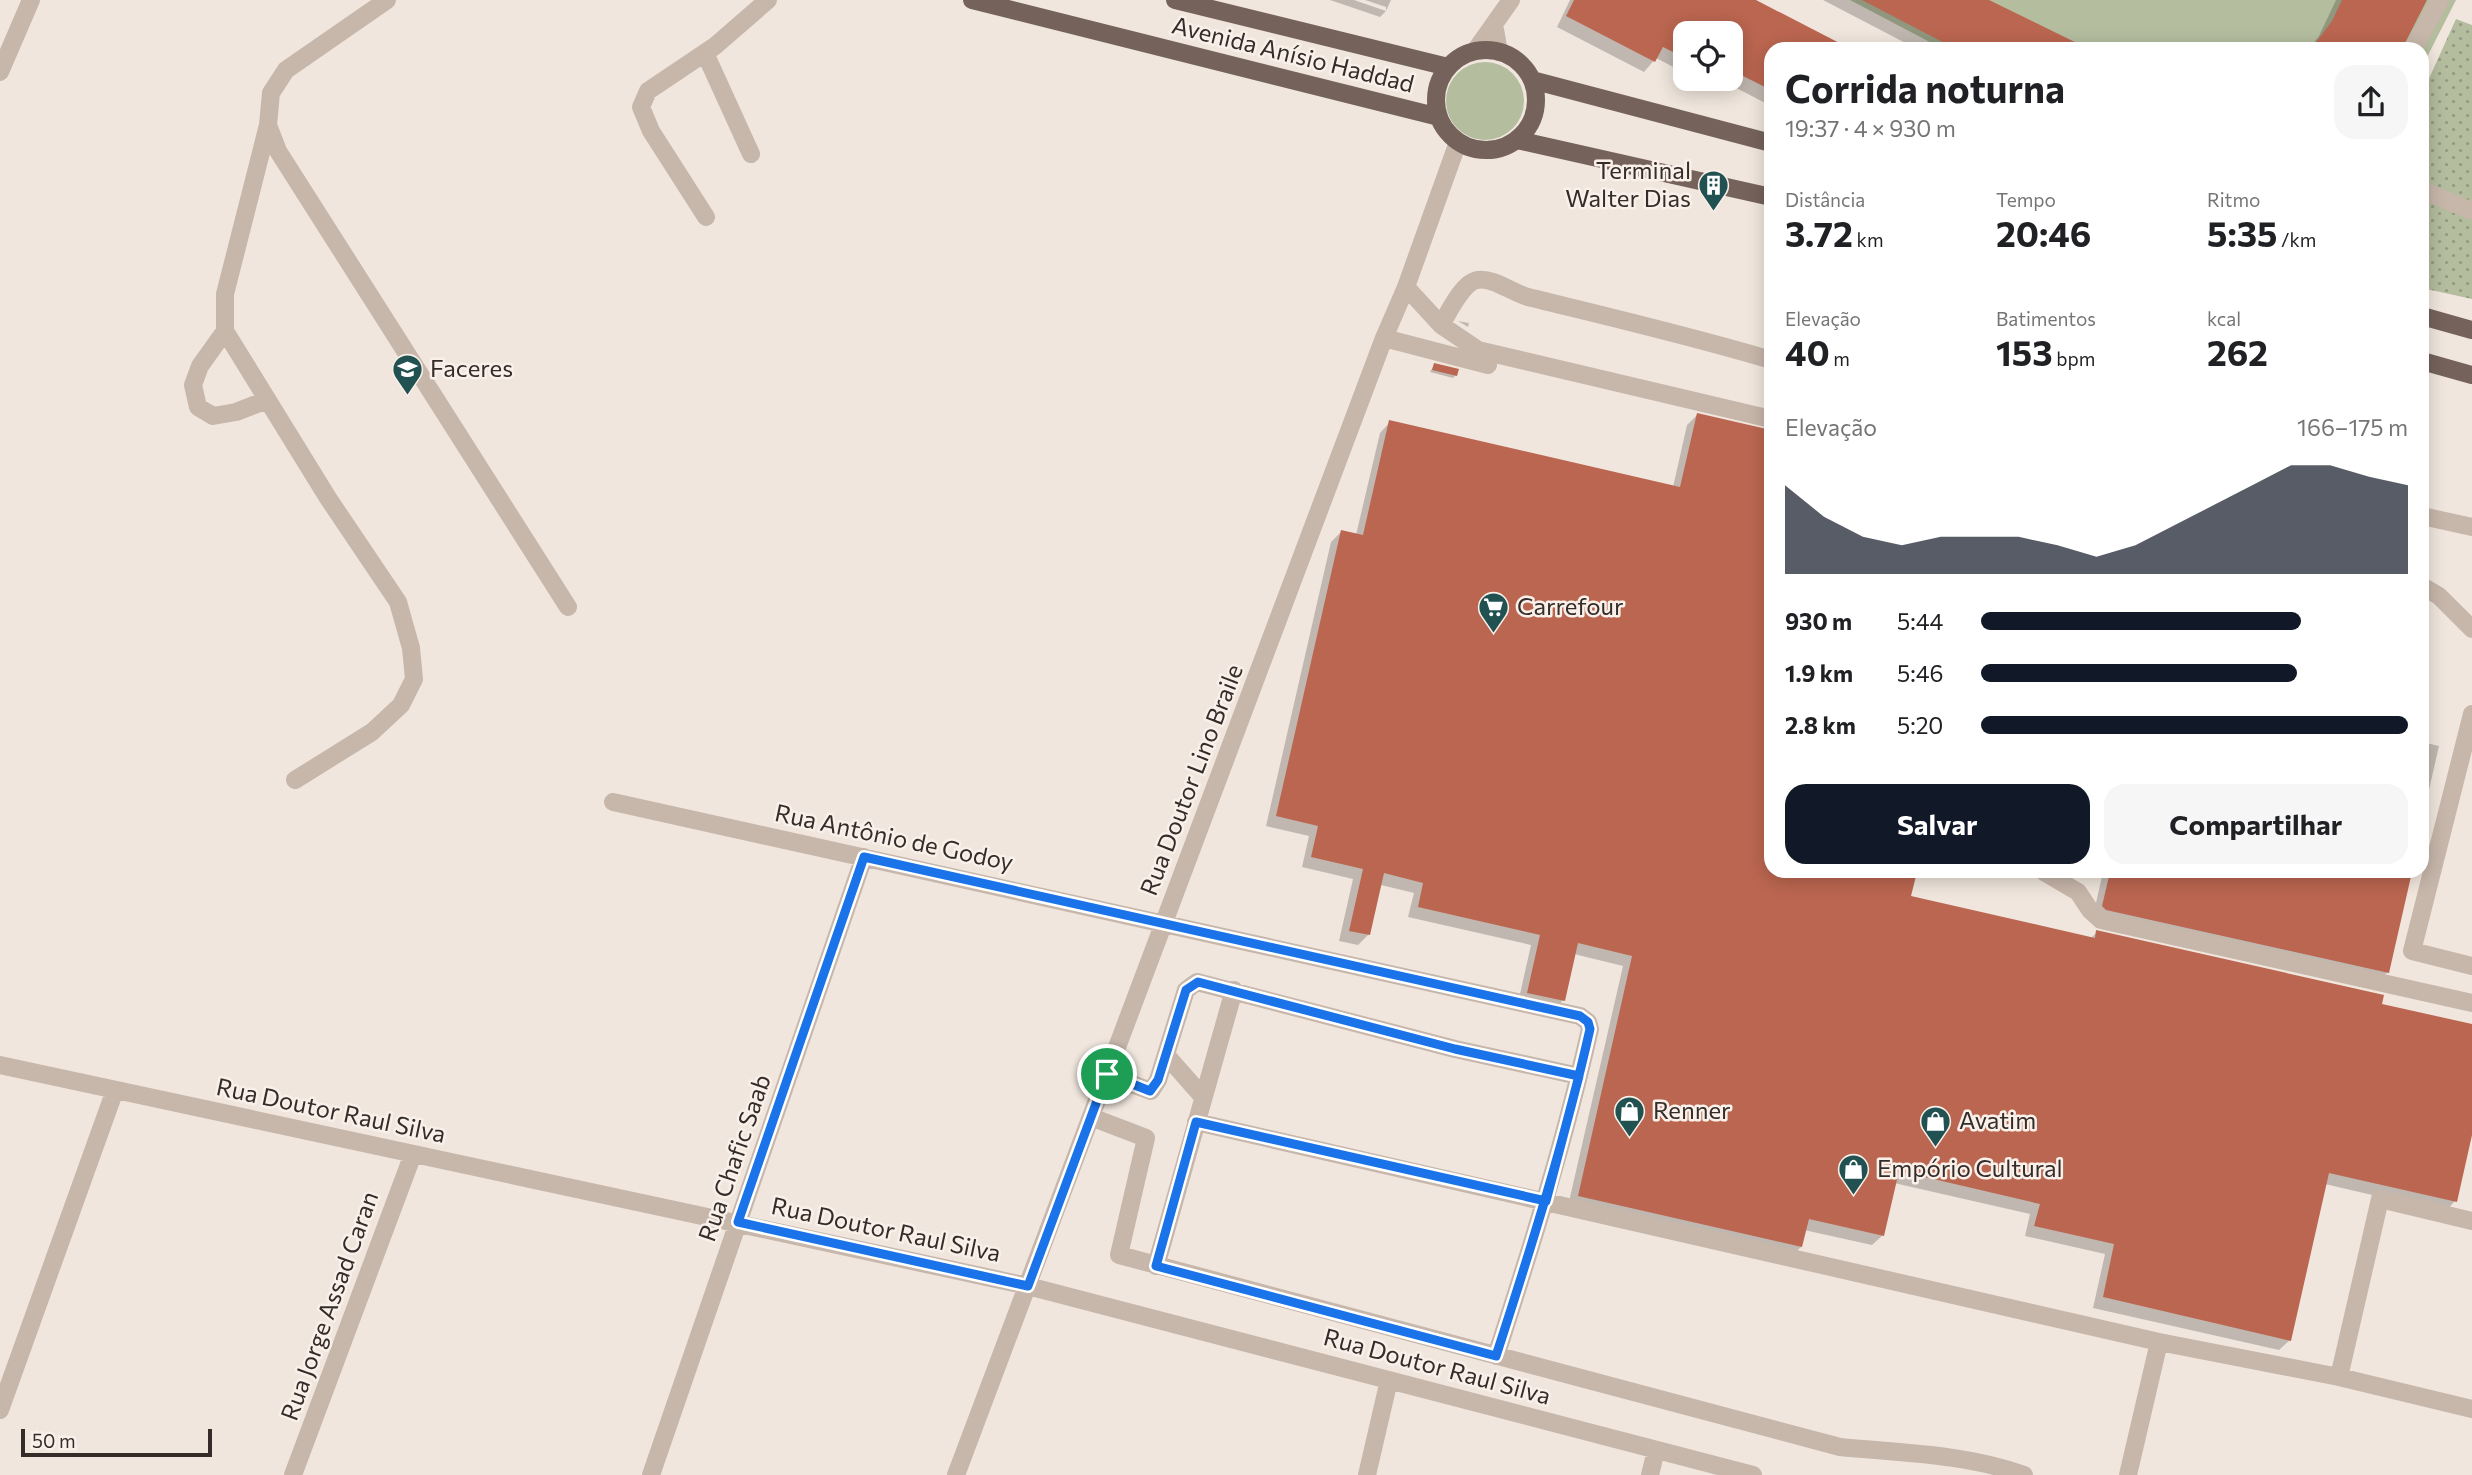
<!DOCTYPE html>
<html lang="pt">
<meta charset="utf-8">
<style>
:root{--surface:#fff;--page:#f6f6f6;--text:#202124;--muted:#757577;--accent:#111827}
body{margin:0;font-family:Commissioner,sans-serif;background:var(--page);color:var(--text);height:100vh;display:flex;flex-direction:column;font-size:26px;white-space:nowrap}
*{box-sizing:border-box;margin:0}
p{font-size:23px;color:var(--muted)}
.icon{flex:none;width:38px;height:38px;fill:none;stroke:currentColor;stroke-width:2;stroke-linecap:round;stroke-linejoin:round}
.map{position:relative;flex:1;overflow:hidden}
.sheet{position:absolute;left:1764px;top:42px;width:665px;height:836px;display:flex;flex-direction:column;background:var(--surface);border-radius:21px;box-shadow:0 4px 18px #0003}
.sheet>*{flex:none}
.buttons{position:absolute;left:1673px;top:21px;display:grid;gap:14px}
.buttons a{display:grid;place-items:center;width:70px;height:70px;border-radius:14px;background:var(--surface);box-shadow:0 4px 18px #0003;font-size:35px}
.scale{position:absolute;left:21px;bottom:18px;width:191px;box-sizing:border-box;padding-left:7px;border:4px solid #352c29;border-top:0;font-size:19px;line-height:24px;white-space:nowrap;color:#352c29;-webkit-text-stroke:5px #f8f0e9;paint-order:stroke}
.pin{position:absolute;display:grid;place-items:center;width:60px;height:60px;color:#fff;margin:-30px;border:4px solid #fff;border-radius:50%;box-shadow:0 2px 7px #0007}
.round{display:grid;place-items:center;flex:none;width:74px;height:74px;border-radius:21px;background:var(--page)}
.overview{display:flex;align-items:center;justify-content:space-between;height:119px;padding:0 21px}
h1{font-size:38px;font-weight:700;line-height:52px}
.stats{display:grid;grid-template-columns:repeat(3,1fr);gap:10px;height:119px;padding:7px 21px}
.stats div{display:grid;align-content:center}
.stats b{font-size:35px;font-weight:700}
.stats small{font-size:19px;font-weight:400}
.stats p{font-size:19px}
.chart{height:196px;padding:14px 21px}
.chart p{display:flex;justify-content:space-between}
.chart svg{width:100%;height:126px;margin-top:7px;fill:var(--accent);opacity:.7}
.primary-button{display:flex;gap:14px;margin-top:auto;padding:14px 21px}
.primary-button a{flex:1;height:80px;border-radius:21px;background:var(--accent);color:#fff;font-size:28px;font-weight:700;line-height:80px;text-align:center}
.primary-button a+a{background:var(--page);color:var(--text)}
ul{padding:0 21px;list-style:none;font-size:23px}
li{display:grid;grid-template-columns:112px 84px 1fr;align-items:center;height:52px}
li i{height:18px;border-radius:9px;background:var(--accent)}
.map>svg:first-child{display:block}
.grass{fill:#b4bd9e}
.park{fill:url(#park-dots)}
.shadow{fill:#0003}
.building{fill:#bb6650}
.lines{fill:none;stroke-linecap:round;stroke-linejoin:round}
.minor{stroke:#c7b6aa;stroke-width:18}
.major{stroke:#75635b;stroke-width:18}
.route-casing{stroke:#fff;stroke-width:14}
.route{stroke:#1a73e8;stroke-width:9}
.labels{text-anchor:middle;stroke-width:5;stroke-linejoin:round;paint-order:stroke}
.street-label{font-size:24px;fill:#352c29;stroke:#f8f0e9}
.poi-label{font-size:24px;fill:#352c29;stroke:#f8f0e9;text-anchor:start}
</style>
<div class="map">
<svg width="2472" height="1475" viewBox="0 0 2472 1475">
<defs>
<pattern id="park-dots" width="8" height="8" patternUnits="userSpaceOnUse" patternTransform="scale(1.75)"><rect width="8" height="8" fill="#b4bd9e"/><path d="M2 2h.1M6 6h.1" fill="none" stroke="#939a81" stroke-width="1.8" stroke-linecap="round"/></pattern>
</defs>
<rect width="100%" height="100%" fill="#f0e6dd"/>
<path class="grass" d="M1850 0H2456L2422 67V49H1943Z
M1446 101a39 39 0 1 1 78 0a39 39 0 1 1-78 0Z"/>
<path class="park" d="M2456 19 2472 25V299L2422 288V94Z"/>
<path class="shadow" d="M1330 0H1354L1386 11 1380 17Z
M1365 0H1391L1386 11V7Z
M1570 0H1752L1847 49H1771V106L1719 79H1731V33H1685V73L1656 58 1644 72 1557 27Z
M1823 0H1985L2085 49H1917Z
M2336 0H2424L2399 49H2309L2319 36Z
M1458 321 1469 323 1468 327Z
M1434 365 1456 375 1453 378 1430 372Z
M1697 415 1771 432V872H1915L1909 897 2090 939 2097 932 2380 1005 2472 1026V1127L2455 1201 2445 1212 2325 1184 2290 1340 2279 1350 2093 1308 2105 1254 2025 1236 2030 1214 1894 1183 1883 1235 1872 1245 1804 1230 1801 1247 1790 1257 1568 1206 1623 966 1574 954 1563 1000 1553 1011 1518 1003 1531 945 1408 917 1414 893 1381 885 1368 935 1358 945 1339 941 1353 879 1302 867 1309 836 1266 826 1331 542 1341 532 1356 535 1380 433 1390 422 1673 487 1687 425Z
M2422 742 2439 746 2422 820Z
M2103 872H2410L2388 972 2377 982 2093 916Z"/>
<path class="building" d="M1574 0H1756L1851 49H1771V90L1731 70V33H1685V58L1663 47 1655 62 1566 16Z
M1862 0H1989L2089 49H1956Z
M2342 0H2427L2402 49H2311L2332 21Z
M1434 363 1459 369 1457 376 1432 370Z
M1697 413 1771 430V872H1917L1911 896 2095 938 2096 930 2384 995 2382 1004 2472 1024V1135L2457 1202 2329 1173 2291 1341 2103 1297 2114 1244 2034 1226 2040 1204 1899 1171 1884 1236 1809 1219 1802 1247 1578 1196 1632 956 1578 943 1565 1001 1527 993 1540 935 1418 907 1423 883 1384 873 1370 935 1349 931 1363 869 1311 857 1318 826 1276 816 1341 530 1363 535 1389 420 1680 487Z
M2110 872H2412L2389 973 2106 910 2102 906Z"/>
<g class="lines">
<path class="minor" d="M387 0 286 70 271 93 268 125 278 151 568 607
M1494 24 1499 52
M2413 49 2440 0
M1475 51 1511 0
M705 53 751 154
M0 72 31 0
M268 125 225 294V331L328 498 398 602 411 648 414 679 401 705 372 732 295 780
M2422 190 2472 211
M706 217 651 131 641 107 648 91 715 46 768 0
M1406 287 1441 325 1478 350 1771 419
M1441 325C1449 312 1462 283 1477 280 1493 277 1513 293 1528 297 1609 317 1691 336 1771 360
M225 331 200 366 193 385 198 407 213 416 236 412 267 400
M1384 338 1488 365
M2422 516 2472 527
M2422 586 2439 596 2472 629
M2472 714 2412 951 2472 966
M613 802 1580 1016 1588 1022 1590 1029C1565 1140 1531 1248 1496 1356
M2044 872 2078 892 2090 910 2101 920 2472 1003
M1166 1055 1203 1097
M0 1065 1028 1286 1753 1475
M1107 1075 1151 1091 1158 1080 1186 990 1197 982 1455 1049 1579 1076
M1091 1117 1146 1138 1119 1255 1840 1447C1901 1453 1967 1454 2024 1475
M1196 1122 2159 1342 2339 1377 2472 1409
M1156 1266 1234 990
M2339 1377 2380 1199 2472 1221
M0 1410 115 1090
M293 1475 413 1154
M651 1475 864 857
M956 1475 1384 338 1406 287 1458 142
M1367 1475 1389 1380
M1650 1475 1656 1450
M2128 1475 2159 1342"/>
<path class="major" d="M972 0 1439 117
M1175 0 1448 67
M1436 100a50 50 0 1 1 100 0a50 50 0 1 1-100 0Z
M1532 80 1771 143
M1517 140 1771 197
M2422 316 2472 330
M2422 361 2472 375"/>
</g>
<g class="lines">
<defs>
<path id="route" d="M1107 1074 1028 1286 738 1222 864 857 1580 1016 1588 1022 1590 1029C1565 1140 1531 1248 1496 1356L1156 1266 1196 1122 1546 1201 1579 1076 1455 1049 1198 982 1186 990 1158 1080 1150 1091 1107 1074"/>
</defs>
<use href="#route" class="route-casing"/>
<use href="#route" class="route"/>
</g>
<defs>
<symbol id="building-pin" viewBox="-11 -11 22 30"><path d="M0 17L-7.5 6A9.5 9.5 0 1 1 7.5 6Z" fill="#225152" stroke="#f8f0e9"/><path d="M-4-6H4V6H1V3H-1V6H-4ZM-2.5-4.3h1.7v1.8h-1.7ZM.8-4.3h1.7v1.8H.8ZM-2.5-1h1.7V.8h-1.7ZM.8-1h1.7V.8H.8Z" fill="#fff"/></symbol>
<symbol id="university-pin" viewBox="-11 -11 22 30"><path d="M0 17L-7.5 6A9.5 9.5 0 1 1 7.5 6Z" fill="#225152" stroke="#f8f0e9"/><path d="M0-5L7-2L0 1L-7-2ZM-4 1L0 2.5L4 1V4Q0 6-4 4Z" fill="#fff"/></symbol>
<symbol id="supermarket-pin" viewBox="-11 -11 22 30"><path d="M0 17L-7.5 6A9.5 9.5 0 1 1 7.5 6Z" fill="#225152" stroke="#f8f0e9"/><path d="M-6-5.5h2.5l.6 2H6L4.5 2H-2.5L-4.4-4H-6ZM-1.5 3.2a1.3 1.3 0 1 0 .1 0ZM3 3.2a1.3 1.3 0 1 0 .1 0Z" fill="#fff"/></symbol>
<symbol id="shop-pin" viewBox="-11 -11 22 30"><path d="M0 17L-7.5 6A9.5 9.5 0 1 1 7.5 6Z" fill="#225152" stroke="#f8f0e9"/><path d="M-5-2.5h2.3a2.7 3.5 0 0 1 5.4 0H5L5.5 6h-11ZM-1.5-2.5h3a1.5 2.3 0 0 0-3 0Z" fill="#fff"/></symbol>
</defs>
<g fill-rule="evenodd">
<use href="#building-pin" x="1696" y="168" width="35" height="47"/>
<use href="#university-pin" x="390" y="352" width="35" height="47"/>
<use href="#supermarket-pin" x="1476" y="590" width="35" height="47"/>
<use href="#shop-pin" x="1612" y="1094" width="35" height="47"/>
<use href="#shop-pin" x="1918" y="1104" width="35" height="47"/>
<use href="#shop-pin" x="1836" y="1152" width="35" height="47"/>
</g>
<g class="labels">
<g class="street-label">
<text transform="translate(1293 55) rotate(14)" y="8">Avenida Anísio Haddad</text>
<text transform="translate(1192 780) rotate(-69)" y="8">Rua Doutor Lino Braile</text>
<text transform="translate(894 838) rotate(12)" y="8">Rua Antônio de Godoy</text>
<text transform="translate(331 1111) rotate(12)" y="8">Rua Doutor Raul Silva</text>
<text transform="translate(735 1158) rotate(-71)" y="8">Rua Chafic Saab</text>
<text transform="translate(886 1230) rotate(12)" y="8">Rua Doutor Raul Silva</text>
<text transform="translate(330 1306) rotate(-70)" y="8">Rua Jorge Assad Caran</text>
<text transform="translate(1437 1367) rotate(15)" y="8">Rua Doutor Raul Silva</text>
</g>
<g class="poi-label">
<text x="1691" y="179" text-anchor="end">Terminal<tspan x="1691" dy="28">Walter Dias</tspan></text>
<text x="430" y="377">Faceres</text>
<text x="1517" y="615">Carrefour</text>
<text x="1653" y="1119">Renner</text>
<text x="1959" y="1129">Avatim</text>
<text x="1877" y="1177">Empório Cultural</text>
</g>
</g>
</svg>
<div class="buttons">
<a><svg class="icon" aria-label="locate" viewBox="0 0 24 24"><circle cx="12" cy="12" r="6"/><path d="M12 2v4M12 18v4M2 12h4M18 12h4"/></svg></a>
</div>
<div class="scale">50 m</div>
<div class="pin" style="left:1107px;top:1074px;background:#1e9e55"><svg class="icon" aria-label="arrive" viewBox="0 0 24 24"><path d="M6 21V4h12l-3 4 3 4H6"/></svg></div>
<section class="sheet">
<div class="overview"><div><h1>Corrida noturna</h1><p>19:37 · 4 × 930 m</p></div><a class="round"><svg class="icon" aria-label="share" viewBox="0 0 24 24"><path d="M12 15V3M7 8l5-5 5 5M5 13v7h14v-7"/></svg></a></div>
<div class="stats">
<div><p>Distância</p><b>3.72<small> km</small></b></div>
<div><p>Tempo</p><b>20:46</b></div>
<div><p>Ritmo</p><b>5:35<small> /km</small></b></div>
</div>
<div class="stats">
<div><p>Elevação</p><b>40<small> m</small></b></div>
<div><p>Batimentos</p><b>153<small> bpm</small></b></div>
<div><p>kcal</p><b>262</b></div>
</div>
<div class="chart"><p><span>Elevação</span>166–175 m</p>
<svg viewBox="0 0 160 44" preserveAspectRatio="none"><path d="M0 44V13L10 24L20 31L30 34L40 31L50 31L60 31L70 34L80 38L90 34L100 27L110 20L120 13L130 6L140 6L150 10L160 13V44z"/></svg>
</div>
<ul>
<li><b>930 m</b>5:44<i style="width:75%"></i></li>
<li><b>1.9 km</b>5:46<i style="width:74%"></i></li>
<li><b>2.8 km</b>5:20<i style="width:100%"></i></li>
</ul>
<div class="primary-button"><a>Salvar</a><a>Compartilhar</a></div>
</section>
</div>
